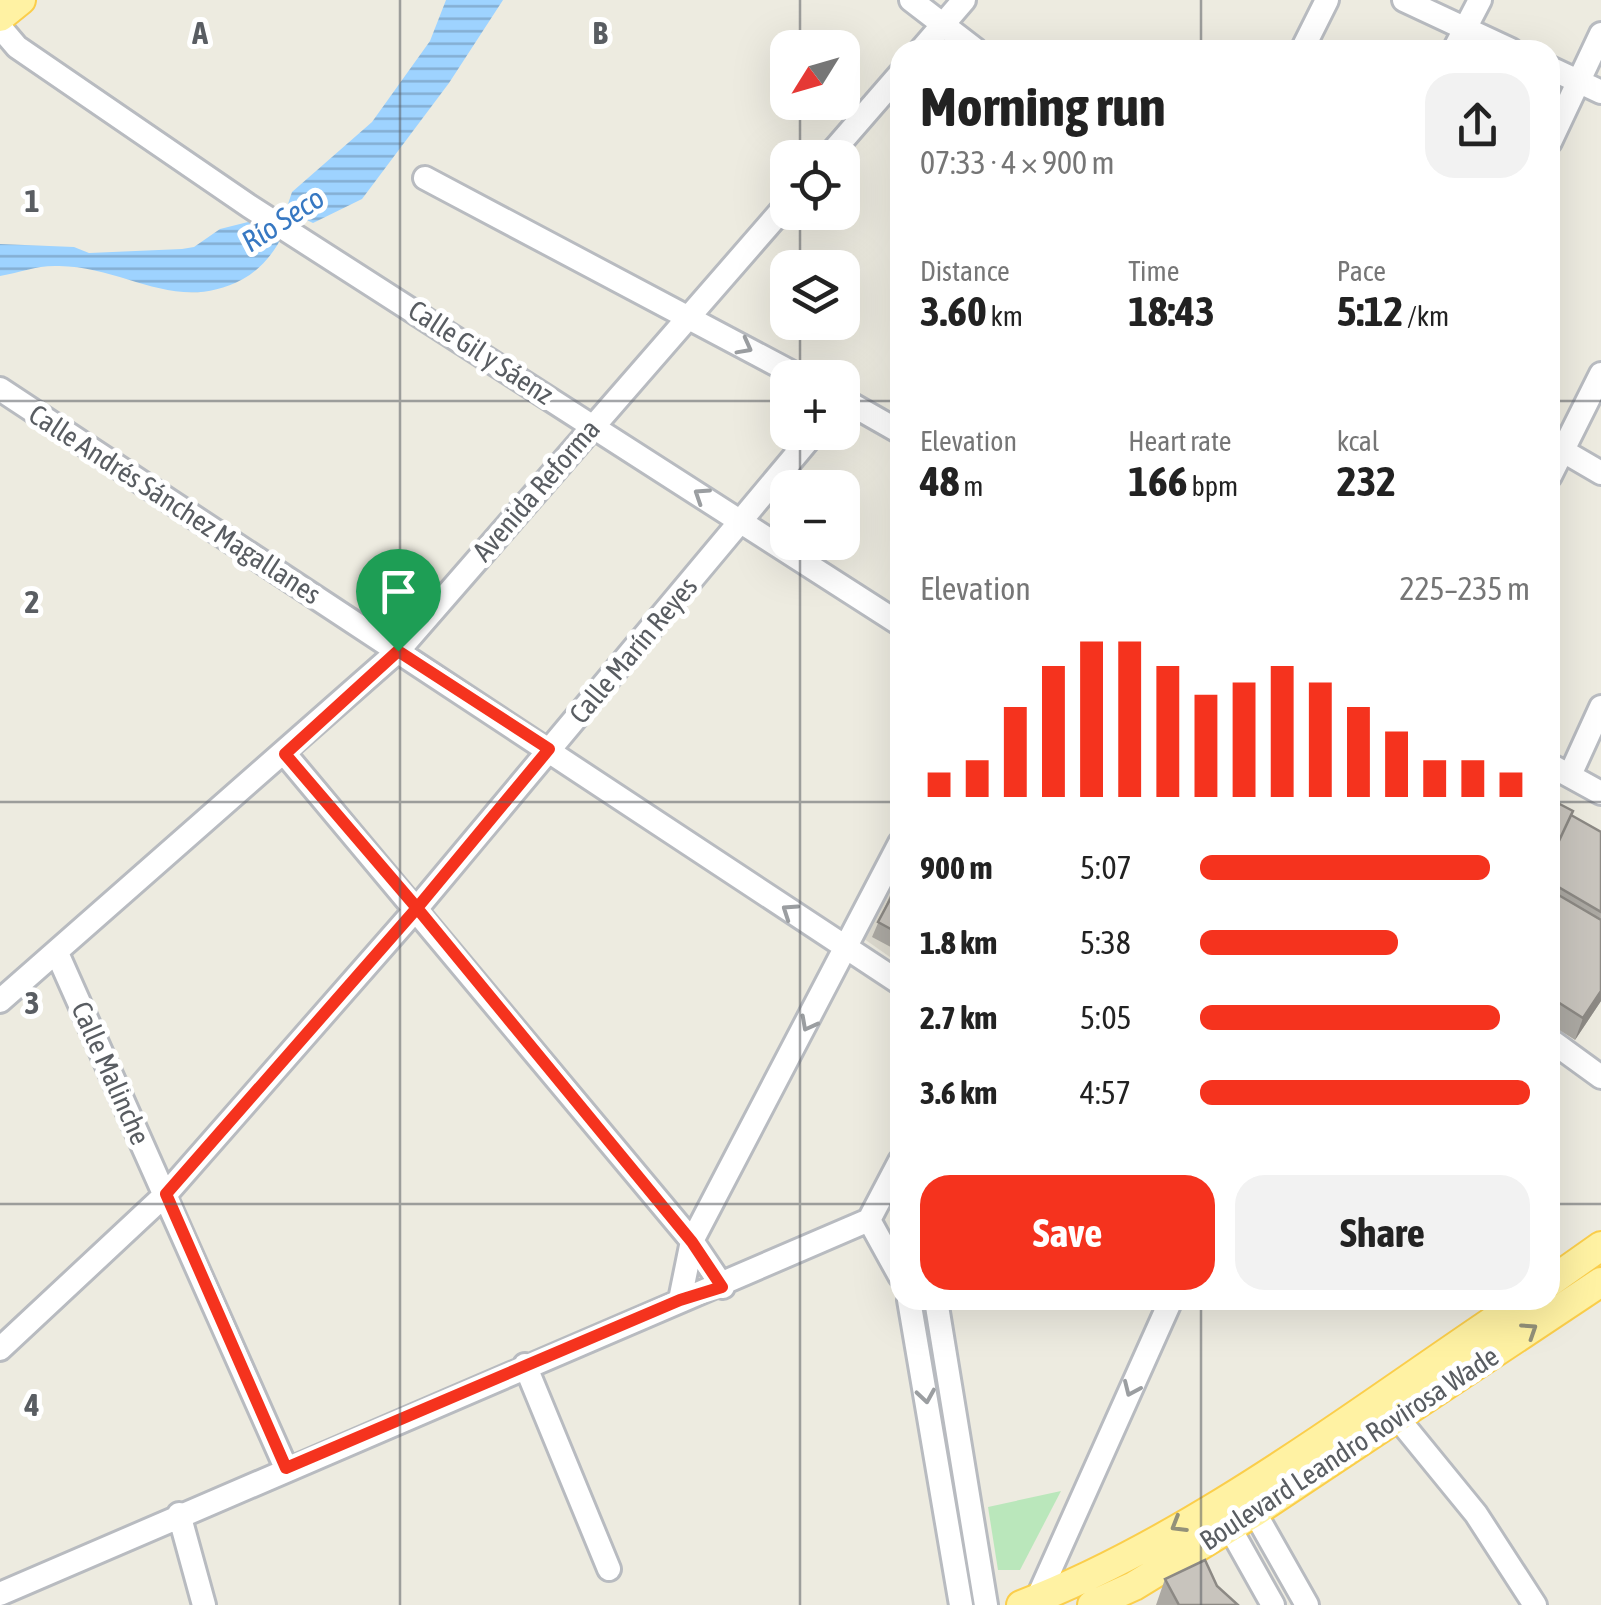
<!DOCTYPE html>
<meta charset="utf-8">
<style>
:root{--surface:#fff;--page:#f2f2f2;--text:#222;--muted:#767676;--accent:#f5331e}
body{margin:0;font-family:"Asap Condensed",sans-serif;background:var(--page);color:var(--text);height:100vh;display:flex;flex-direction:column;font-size:38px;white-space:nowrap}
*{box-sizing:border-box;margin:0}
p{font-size:32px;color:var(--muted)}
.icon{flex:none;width:55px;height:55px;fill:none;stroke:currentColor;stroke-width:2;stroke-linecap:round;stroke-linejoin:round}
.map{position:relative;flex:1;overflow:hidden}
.sheet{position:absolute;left:890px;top:40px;width:670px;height:1270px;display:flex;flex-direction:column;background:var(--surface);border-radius:30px;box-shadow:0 10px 40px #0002}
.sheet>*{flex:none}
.needle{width:65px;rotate:233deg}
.controls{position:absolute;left:770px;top:30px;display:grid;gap:20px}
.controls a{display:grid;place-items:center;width:90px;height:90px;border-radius:20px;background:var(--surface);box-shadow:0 10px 40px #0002;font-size:50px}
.pin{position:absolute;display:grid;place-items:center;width:85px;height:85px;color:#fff;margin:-102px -42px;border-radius:50% 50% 50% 0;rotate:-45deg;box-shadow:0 0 10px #0007}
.pin .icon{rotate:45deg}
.round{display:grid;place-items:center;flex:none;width:105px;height:105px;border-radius:30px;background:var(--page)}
.head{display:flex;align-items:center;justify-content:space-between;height:170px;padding:0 30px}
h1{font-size:55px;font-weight:700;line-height:75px}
.stats{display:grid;grid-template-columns:repeat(3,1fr);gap:15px;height:170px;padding:10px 30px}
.stats div{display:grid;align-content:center}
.stats b{font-size:42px;font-weight:700}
.stats small{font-size:28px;font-weight:400}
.stats p{font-size:28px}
.chart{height:280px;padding:20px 30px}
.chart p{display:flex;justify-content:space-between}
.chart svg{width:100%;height:180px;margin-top:10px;stroke:var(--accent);stroke-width:6}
.action{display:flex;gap:20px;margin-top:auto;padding:20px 30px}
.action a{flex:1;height:115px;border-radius:30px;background:var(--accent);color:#fff;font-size:40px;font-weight:700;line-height:115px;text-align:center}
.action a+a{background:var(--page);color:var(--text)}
ul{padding:0 30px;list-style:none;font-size:32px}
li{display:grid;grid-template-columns:160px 120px 1fr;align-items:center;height:75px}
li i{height:25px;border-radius:12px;background:var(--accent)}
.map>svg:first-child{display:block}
.education{fill:#dddacf}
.park{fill:#bae7bb}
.water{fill:url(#water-rules)}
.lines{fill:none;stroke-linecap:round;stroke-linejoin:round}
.minor-casing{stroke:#b8bbc0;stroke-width:28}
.major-casing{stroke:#fbce4b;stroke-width:32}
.minor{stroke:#fff;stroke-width:22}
.major{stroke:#fff2a3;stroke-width:28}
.wall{fill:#aca9a3}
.shaded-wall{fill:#8c8984}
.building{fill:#c8c4bd;stroke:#8c8984;stroke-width:2.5}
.oneway{stroke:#9b9ea1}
.oneway2{stroke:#939179}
.route-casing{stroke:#fff;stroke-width:20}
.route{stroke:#f5331e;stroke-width:12}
.grid{fill:none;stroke:#595d62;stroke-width:2.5;stroke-opacity:0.55}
.labels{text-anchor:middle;stroke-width:10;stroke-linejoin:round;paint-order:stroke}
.street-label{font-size:28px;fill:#595d62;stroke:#fff}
.water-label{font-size:30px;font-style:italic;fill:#3778c2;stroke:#fff}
.grid-label{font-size:32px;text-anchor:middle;font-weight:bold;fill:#595d62;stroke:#fff;stroke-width:10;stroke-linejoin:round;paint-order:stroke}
</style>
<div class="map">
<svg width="1601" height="1605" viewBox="0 0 1601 1605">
<defs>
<pattern id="water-rules" width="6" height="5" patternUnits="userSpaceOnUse" patternTransform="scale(2.5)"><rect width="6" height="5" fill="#9ed3ff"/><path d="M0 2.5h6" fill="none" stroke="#84aed2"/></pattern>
</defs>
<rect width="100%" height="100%" fill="#edebe0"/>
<path class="education" d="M900 866V964L860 936Z"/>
<path class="park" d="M1061 1491 1020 1570H998L988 1507Z"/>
<path class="water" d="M446 0H503L449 83 362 199 313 223 296 215 288 204 292 192 372 122 430 41Z
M260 219 283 234C276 251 260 270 243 279 176 315 128 267 59 266 37 265 22 272 0 276V244L74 247 89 253 182 249 194 247 220 229Z"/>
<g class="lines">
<defs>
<path id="minor" d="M911 0 976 50
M1404 0 1511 50
M0 27 17 47 249 206 900 624
M921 50 964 0
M1302 50 1327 0
M1454 50 1480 0
M1550 68 1601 92
M1550 142 1601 34
M827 158 900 74
M425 178 802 378
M0 389 900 983
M842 399 900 432
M1553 445 1601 473
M1550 476 1601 374
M285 754 692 1241 723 1287
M1550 765 1601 793
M1570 775 1601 707
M57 953 286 1468
M0 1001 398 651 788 203
M1550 1040 1601 1077
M869 1220 900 1161
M869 1220 900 1276
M680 1300 692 1241 900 843
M909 1300 961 1605
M936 1300 986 1605
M0 1349 166 1194 417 908 815 432
M525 1365 609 1569
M1387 1405 1476 1514 1535 1605
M1247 1499 1307 1605
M179 1514 204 1605
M1222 1514 1273 1605
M0 1594 869 1220
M1037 1599 1171 1300"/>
<path id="major" d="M0 17 21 0
M1550 1282 1601 1246
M1021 1605C1196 1538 1367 1404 1524 1300
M1092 1605 1134 1586 1255 1512 1601 1282"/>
</defs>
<use href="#minor" class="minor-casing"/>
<use href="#major" class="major-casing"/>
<use href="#minor" class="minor"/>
<use href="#major" class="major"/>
</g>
<path class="wall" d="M1550 799 1571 815 1601 832V1001L1575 1040 1550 1024Z
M900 872V952L872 937Z
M1165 1579 1217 1586 1238 1605H1156Z"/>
<path class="shaded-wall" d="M1601 991V1001L1575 1040 1583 1018Z"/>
<path class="building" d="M1550 799 1573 811 1550 860Z
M1571 815 1601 832V912L1550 882V860Z
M900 872V889L893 886Z
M1550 890 1601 920V991L1583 1018 1550 997Z
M893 894 900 898V934L878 922Z
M1205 1560 1217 1586 1238 1605H1179L1165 1579Z"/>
<defs><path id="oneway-chevron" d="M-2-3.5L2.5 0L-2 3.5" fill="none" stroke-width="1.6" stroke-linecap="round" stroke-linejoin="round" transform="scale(2.5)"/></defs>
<g class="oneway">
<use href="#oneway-chevron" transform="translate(745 347) rotate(28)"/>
<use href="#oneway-chevron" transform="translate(701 495) rotate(-147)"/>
<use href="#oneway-chevron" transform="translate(789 911) rotate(-146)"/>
<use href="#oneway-chevron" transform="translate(808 1024) rotate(118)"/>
<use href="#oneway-chevron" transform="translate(1131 1389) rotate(114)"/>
<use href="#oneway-chevron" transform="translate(926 1396) rotate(81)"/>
</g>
<g class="oneway2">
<use href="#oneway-chevron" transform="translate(1530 1330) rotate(-33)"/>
<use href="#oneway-chevron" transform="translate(1178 1525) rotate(149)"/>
</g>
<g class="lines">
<defs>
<path id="route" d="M398 651 285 754 417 908 166 1194 286 1468 680 1300 722 1287 692 1242 417 908 549 749 398 651"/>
</defs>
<use href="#route" class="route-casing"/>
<use href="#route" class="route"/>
</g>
<path class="grid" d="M400 0V1605M800 0V48M1201 0V50M800 102V158M800 212V268M800 322V378M0 401H788M842 401H900M1550 401H1601M800 432V488M800 542V1605M0 802H900M1550 802H1601M0 1204H900M1550 1204H1601M1201 1300V1605"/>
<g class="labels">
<g class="street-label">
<text transform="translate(481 352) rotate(33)" y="10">Calle Gil y Sáenz</text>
<text transform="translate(536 490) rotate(-49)" y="10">Avenida Reforma</text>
<text transform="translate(175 504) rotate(33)" y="10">Calle Andrés Sánchez Magallanes</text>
<text transform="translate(633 650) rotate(-50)" y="10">Calle Marín Reyes</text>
<text transform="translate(111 1073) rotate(66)" y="10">Calle Malinche</text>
<text transform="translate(1349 1448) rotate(-33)" y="10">Boulevard Leandro Rovirosa Wade</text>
</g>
<g class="water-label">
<text transform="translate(283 220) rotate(-33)" y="10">Río Seco</text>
</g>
</g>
<g class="grid-label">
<text x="200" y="44">A</text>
<text x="600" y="44">B</text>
<text x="32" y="212">1</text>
<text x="32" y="613">2</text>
<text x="32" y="1014">3</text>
<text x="32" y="1416">4</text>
</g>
</svg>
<div class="controls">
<a><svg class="needle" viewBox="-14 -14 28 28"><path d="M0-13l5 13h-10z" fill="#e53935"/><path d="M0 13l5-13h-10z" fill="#767676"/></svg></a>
<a><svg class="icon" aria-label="locate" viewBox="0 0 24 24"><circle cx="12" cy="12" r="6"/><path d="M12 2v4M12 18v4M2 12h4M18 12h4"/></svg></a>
<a><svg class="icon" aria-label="layers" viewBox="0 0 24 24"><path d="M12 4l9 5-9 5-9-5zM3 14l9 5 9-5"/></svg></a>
<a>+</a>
<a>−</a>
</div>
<div class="pin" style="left:398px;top:651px;background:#1e9e55"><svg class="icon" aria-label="arrive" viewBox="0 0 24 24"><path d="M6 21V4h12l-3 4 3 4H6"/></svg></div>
<section class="sheet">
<div class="head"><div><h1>Morning run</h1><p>07:33 · 4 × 900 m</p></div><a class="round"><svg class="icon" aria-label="share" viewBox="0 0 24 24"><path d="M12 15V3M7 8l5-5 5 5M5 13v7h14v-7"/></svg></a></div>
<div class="stats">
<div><p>Distance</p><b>3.60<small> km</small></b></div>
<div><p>Time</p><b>18:43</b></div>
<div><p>Pace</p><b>5:12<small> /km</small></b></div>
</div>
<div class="stats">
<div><p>Elevation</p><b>48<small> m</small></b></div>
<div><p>Heart rate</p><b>166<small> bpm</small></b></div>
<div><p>kcal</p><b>232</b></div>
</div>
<div class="chart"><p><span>Elevation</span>225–235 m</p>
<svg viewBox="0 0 160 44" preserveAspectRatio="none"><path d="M5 44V38M15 44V35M25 44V22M35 44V12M45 44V6M55 44V6M65 44V12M75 44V19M85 44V16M95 44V12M105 44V16M115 44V22M125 44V28M135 44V35M145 44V35M155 44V38"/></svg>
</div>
<ul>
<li><b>900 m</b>5:07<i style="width:88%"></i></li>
<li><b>1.8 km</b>5:38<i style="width:60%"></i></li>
<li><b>2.7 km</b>5:05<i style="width:91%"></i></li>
<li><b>3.6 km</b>4:57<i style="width:100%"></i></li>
</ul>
<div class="action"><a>Save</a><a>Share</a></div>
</section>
</div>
